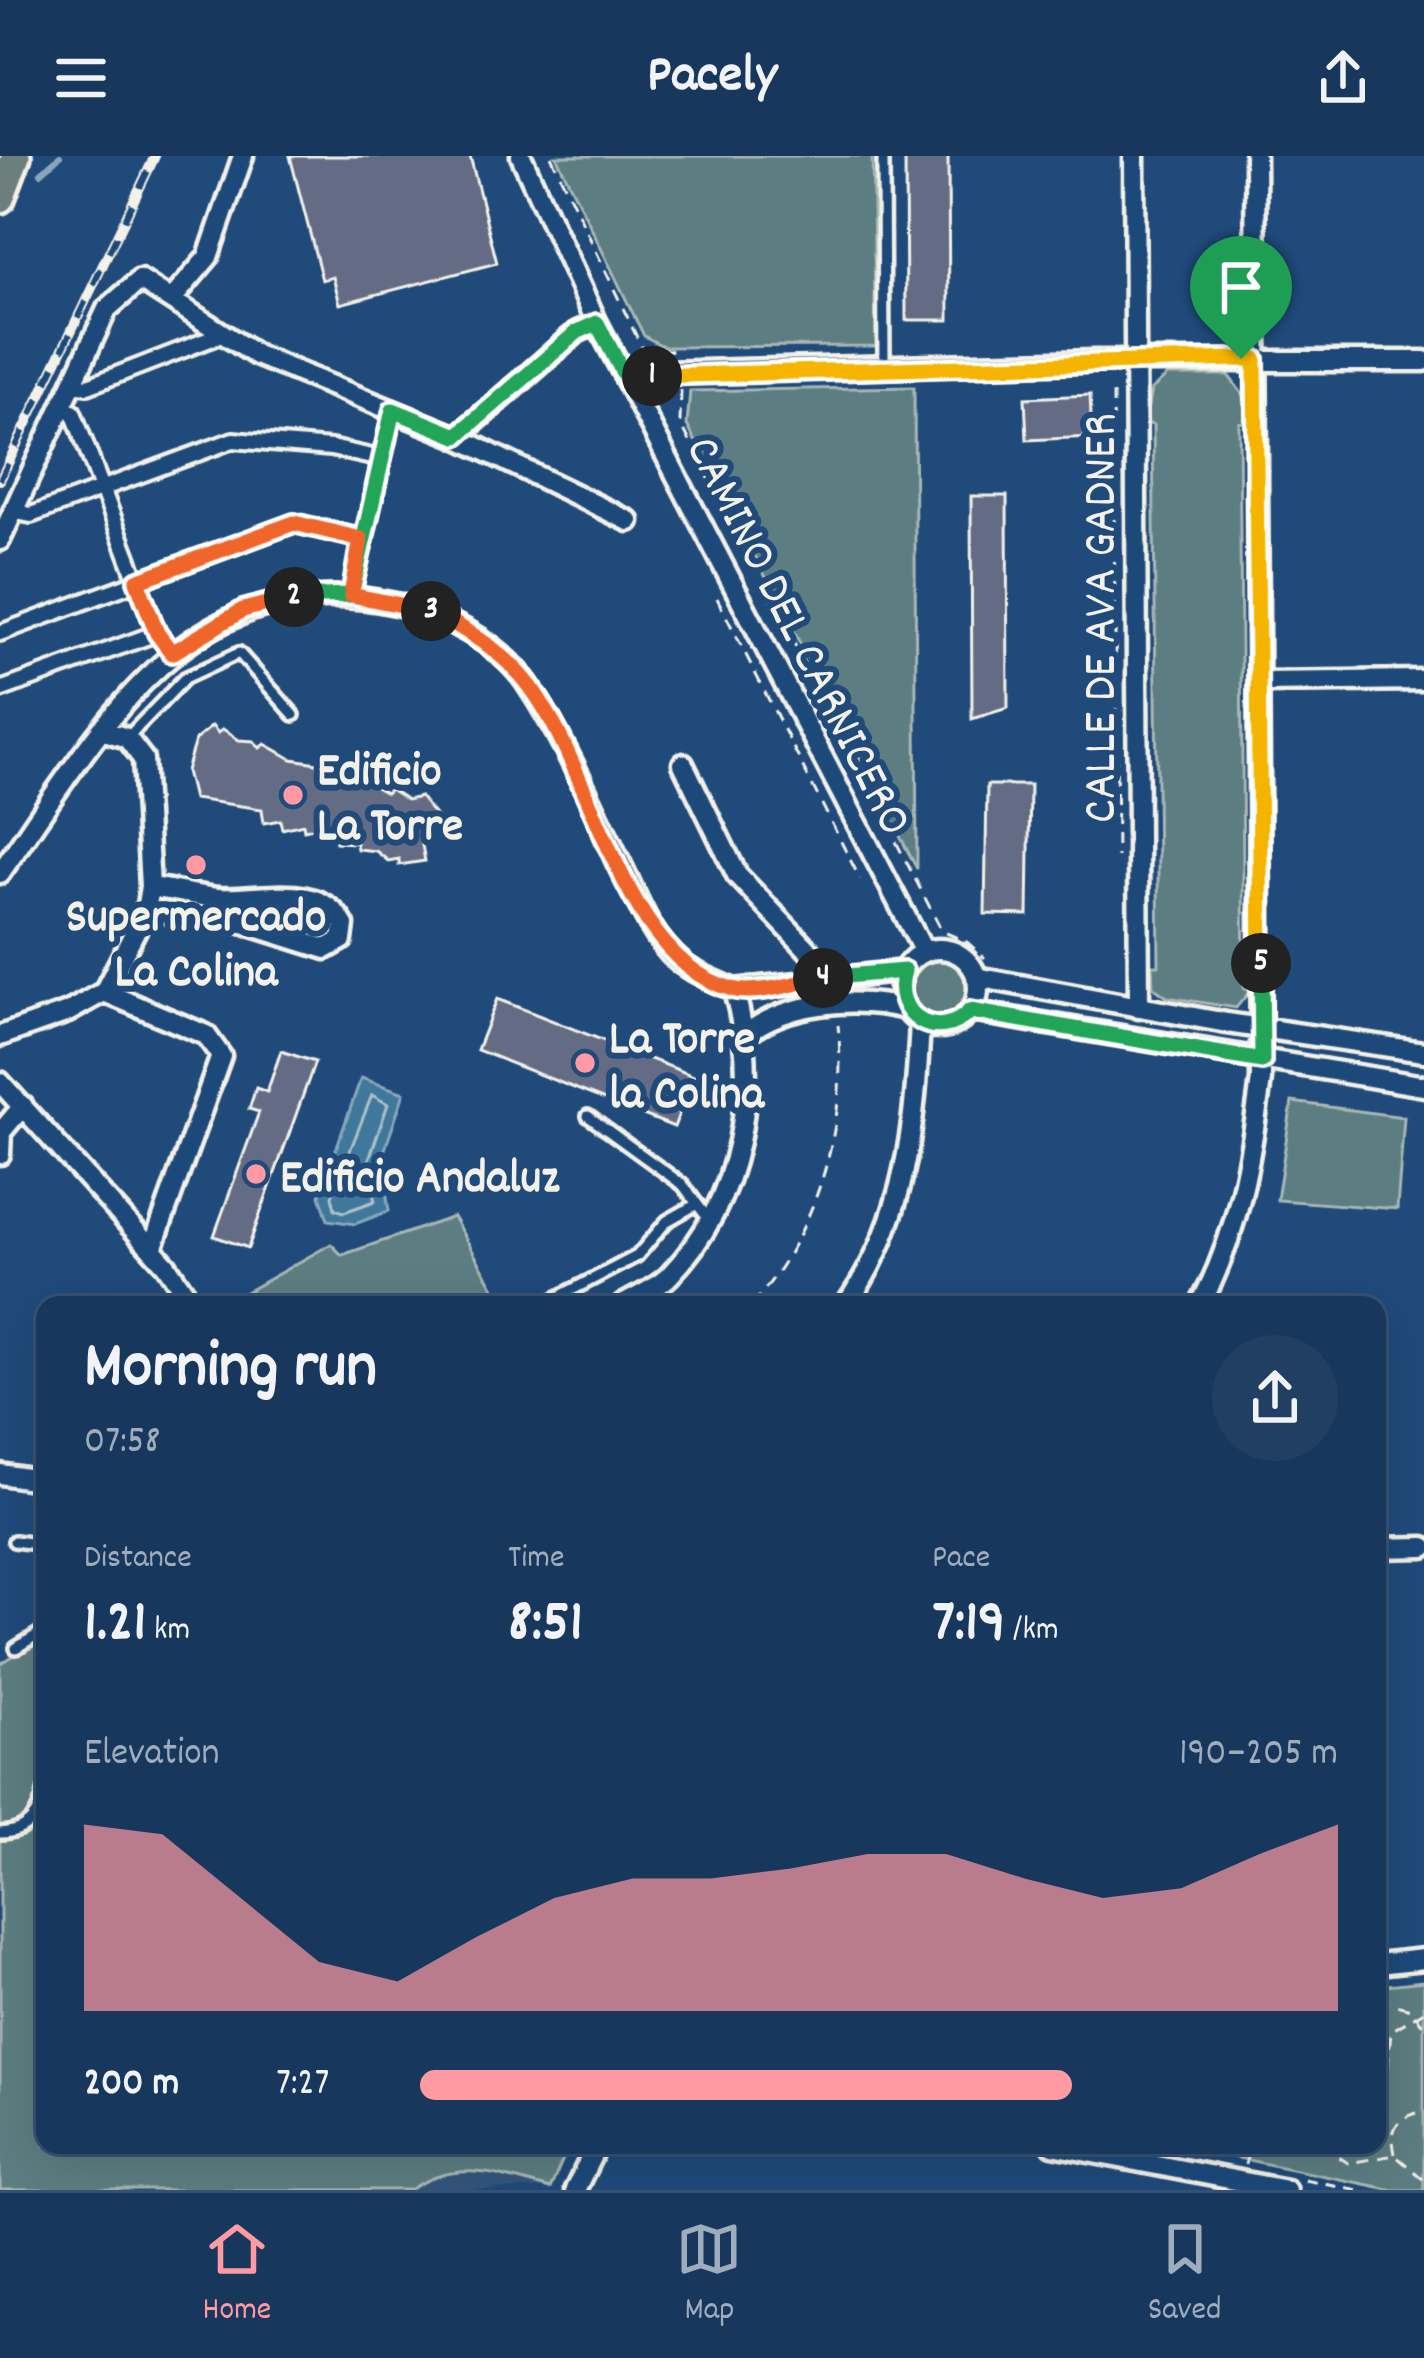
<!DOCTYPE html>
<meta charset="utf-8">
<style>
:root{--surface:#17385c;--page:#203f62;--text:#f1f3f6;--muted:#9eacbb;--line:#365272;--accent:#ff9aa2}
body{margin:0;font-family:Dekko,sans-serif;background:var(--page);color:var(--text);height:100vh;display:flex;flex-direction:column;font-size:45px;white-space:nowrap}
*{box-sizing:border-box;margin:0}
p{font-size:39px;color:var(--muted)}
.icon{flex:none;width:66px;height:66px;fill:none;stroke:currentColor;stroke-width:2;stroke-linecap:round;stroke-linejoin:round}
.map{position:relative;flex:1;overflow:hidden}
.panel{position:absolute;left:36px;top:1140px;width:1350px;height:858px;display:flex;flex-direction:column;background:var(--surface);border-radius:24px;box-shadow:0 12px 48px #0002,0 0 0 3px var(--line)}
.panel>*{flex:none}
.pin{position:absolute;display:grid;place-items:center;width:102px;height:102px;color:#fff;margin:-123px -51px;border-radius:50% 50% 50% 0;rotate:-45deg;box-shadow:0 0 12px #0007}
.pin .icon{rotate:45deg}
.km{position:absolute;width:60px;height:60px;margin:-30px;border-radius:50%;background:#222;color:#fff;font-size:33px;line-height:60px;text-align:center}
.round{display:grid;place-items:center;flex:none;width:126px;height:126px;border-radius:63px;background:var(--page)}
.overview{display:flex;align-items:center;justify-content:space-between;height:204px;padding:0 48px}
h1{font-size:66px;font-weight:800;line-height:90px}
.stats{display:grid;grid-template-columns:repeat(3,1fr);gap:18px;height:204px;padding:12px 48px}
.stats div{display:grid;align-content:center}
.stats b{font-size:60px;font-weight:800}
.stats small{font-size:33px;font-weight:400}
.stats p{font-size:33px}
.chart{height:336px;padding:24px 48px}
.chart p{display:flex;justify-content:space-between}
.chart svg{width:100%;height:216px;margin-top:12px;fill:var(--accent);opacity:.7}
ul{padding:0 48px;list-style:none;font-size:39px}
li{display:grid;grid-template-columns:192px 144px 1fr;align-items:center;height:90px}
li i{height:30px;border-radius:15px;background:var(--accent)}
header{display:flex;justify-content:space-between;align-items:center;height:156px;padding:0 48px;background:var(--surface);font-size:54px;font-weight:800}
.menu{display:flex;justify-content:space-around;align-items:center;height:168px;border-top:3px solid var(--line);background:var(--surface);font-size:33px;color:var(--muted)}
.menu a{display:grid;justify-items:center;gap:6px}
.menu .on{color:var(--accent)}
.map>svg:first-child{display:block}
.built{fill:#33547d}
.green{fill:#5c7d81;stroke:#a8b7b4;stroke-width:3}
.water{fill:#40789b;stroke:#88a8ba;stroke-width:3}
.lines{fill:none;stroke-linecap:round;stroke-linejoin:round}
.shore{stroke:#acc1c9;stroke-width:3}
.stream{stroke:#88a8ba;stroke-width:6}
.building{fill:#636c84;stroke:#f4f1e8;stroke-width:3}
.service-casing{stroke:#f4f1e8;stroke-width:18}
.pedestrian-casing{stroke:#f4f1e8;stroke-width:22}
.minor-casing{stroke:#f4f1e8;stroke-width:27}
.primary-casing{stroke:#f4f1e8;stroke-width:36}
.path{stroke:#f4f1e8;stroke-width:3;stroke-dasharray:12 9;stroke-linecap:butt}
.service{stroke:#1f4a7a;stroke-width:9}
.pedestrian{stroke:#1f4a7a;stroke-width:14}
.minor{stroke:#1f4a7a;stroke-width:18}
.primary{stroke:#6c7f7c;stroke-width:27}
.rail-casing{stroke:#f4f1e8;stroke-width:10}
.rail{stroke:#1f4a7a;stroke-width:6;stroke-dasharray:18;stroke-linecap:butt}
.split-1-casing{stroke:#fff;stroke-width:24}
.split-2-casing{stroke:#fff;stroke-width:24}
.split-3-casing{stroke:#fff;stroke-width:24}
.split-4-casing{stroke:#fff;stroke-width:24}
.split-5-casing{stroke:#fff;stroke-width:24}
.split-6-casing{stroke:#fff;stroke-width:24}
.split-1{stroke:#f5b400;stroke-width:15}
.split-2{stroke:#22a559;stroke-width:15}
.split-3{stroke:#f0652b;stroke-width:15}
.split-4{stroke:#f0652b;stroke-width:15}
.split-5{stroke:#22a559;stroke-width:15}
.split-6{stroke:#f5b400;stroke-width:15}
.poi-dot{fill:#ff9aa2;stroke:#1f4a7a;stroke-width:4.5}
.labels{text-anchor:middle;stroke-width:12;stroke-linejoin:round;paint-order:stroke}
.street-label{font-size:48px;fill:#f4f1e8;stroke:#1f4a7a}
.poi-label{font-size:48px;font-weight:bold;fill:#f4f1e8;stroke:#1f4a7a;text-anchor:start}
</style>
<header><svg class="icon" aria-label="menu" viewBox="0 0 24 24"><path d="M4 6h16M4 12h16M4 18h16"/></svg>Pacely<svg class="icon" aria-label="share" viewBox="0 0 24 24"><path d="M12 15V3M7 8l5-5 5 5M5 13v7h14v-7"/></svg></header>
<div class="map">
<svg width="1424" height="2034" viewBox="0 0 1424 2034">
<rect width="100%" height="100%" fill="#1f4a7a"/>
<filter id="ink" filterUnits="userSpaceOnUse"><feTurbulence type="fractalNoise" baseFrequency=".00833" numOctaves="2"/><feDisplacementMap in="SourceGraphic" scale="24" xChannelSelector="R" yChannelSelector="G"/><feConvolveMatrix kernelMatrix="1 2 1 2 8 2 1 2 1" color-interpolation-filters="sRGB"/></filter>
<g filter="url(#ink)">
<path class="built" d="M453 2014H478L550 2033 410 2034Z"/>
<path class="green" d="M556 0H872L876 190 665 191 644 180Z
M1168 219H1228L1244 240 1248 265 1239 267 1244 833 1250 835 1236 852 1167 841 1153 831 1152 809H1159L1153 269 1145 267 1151 234Z
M914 231 917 713 687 269 690 235Z
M910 834a29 29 0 1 1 58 0a29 29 0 1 1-58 0Z
M1292 946 1404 961 1397 1053 1277 1044Z
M453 1061 504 1149 225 1148 331 1088 342 1099Z
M45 1480V1989H569L550 2033C499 2019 457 2002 410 2034H0V1508Z
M1424 1825V2034H1393L1175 1989H1377V1830Z"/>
<path class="water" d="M361 922 404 937 377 1017 384 1018 389 1055 355 1068 328 1064 320 1039Z"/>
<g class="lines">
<path class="shore" d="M372 939 388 948 366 1012 375 1045 344 1056 335 1053 332 1040Z"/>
<path class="stream" d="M41 17 60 0"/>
</g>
<path class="building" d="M290 0H470L497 107 340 148 333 121 322 124Z
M905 0H948L949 164H906Z
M1090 239 1092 281 1027 284 1025 242Z
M971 340H1007L1008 552 972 563Z
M212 570 218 577 223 573 239 584 254 585 260 592 265 588 292 603 317 607 323 615 328 611 355 625 358 621 386 637 390 633 407 644 420 641 439 664 422 689 425 705 399 709V703L388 705 376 695 357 693 356 687 336 686 335 679 325 682 313 672 304 674 303 668 282 673 280 664 264 667 262 653 193 643 186 615 195 584Z
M987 629H1030L1028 759 985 758Z
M497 843 694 920 674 971 477 894Z
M281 895 315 906 248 1092 214 1080 259 956 249 953 256 932 267 936Z"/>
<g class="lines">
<defs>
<path id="service" d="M883 0 884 210
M127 582 185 522 239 497 294 559
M588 960 683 1029 709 1064
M543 1149 637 1100 667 1065 697 1048
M14 1385 45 1389
M16 1492 45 1474
M0 1677C29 1676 39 1659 45 1633"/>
<path id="pedestrian" d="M73 228 88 230 223 178
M60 253 73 256 157 477
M12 355 31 359 233 284 331 292 381 303
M351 439 393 254
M0 477 294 367 361 383
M0 534 157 477 172 497"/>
<path id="minor" d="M521 0 597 167 924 796
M1134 0 1139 852
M174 141 208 101 243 0
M630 230 660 216 1095 205H1424
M457 281 577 176 597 167
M0 384 107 153 140 124 256 199 457 281 629 365
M1262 526 1424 524
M683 608 737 719 834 821
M0 717C103 571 188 404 396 448 442 458 498 485 526 526 565 584 592 649 622 711 637 742 651 781 678 805 692 817 717 825 734 834 761 931 742 1044 670 1119 658 1132 638 1140 623 1149
M146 754 243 767 326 793 342 784 344 769C319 724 261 745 218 742 196 740 173 734 150 731
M900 832a39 39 0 1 1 78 0a39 39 0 1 1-78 0Z
M976 821 1227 867 1424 896
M734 834 904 815
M104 836 206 879 221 900 152 1093
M970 855 1424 930
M746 878C786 846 856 840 905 853
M0 880 68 856 104 836 146 754 150 731 143 603 127 582 101 574
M0 926 166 1109 193 1149
M0 998 1 976 23 950
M846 1149C907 1064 915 967 920 866
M1200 1149C1238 1079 1251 1002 1261 923L1255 0
M0 1318 45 1325
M1377 1392 1424 1391
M1377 1808 1424 1803
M1053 1989 1286 2034
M575 2034 597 1989"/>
<path id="primary" d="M0 42 16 0"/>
</defs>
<use href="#service" class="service-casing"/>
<use href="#pedestrian" class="pedestrian-casing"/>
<use href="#minor" class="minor-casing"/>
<use href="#primary" class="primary-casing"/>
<path class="path" d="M551 0 642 192 679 195
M681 234 680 266 942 775 967 786 985 802
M1113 237 1117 701
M717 442 860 723
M752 1149C818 1074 848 969 838 869
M1377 1844 1411 1853 1424 1870
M1377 1930 1388 1910 1391 1875 1424 1855
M1321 1989 1348 2007 1395 1999 1424 2024
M1395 1998C1389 1969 1397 1962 1424 1955
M1245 2009 1250 1989
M1304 2023 1358 2034"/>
<use href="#service" class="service"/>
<use href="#pedestrian" class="pedestrian"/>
<use href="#minor" class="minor"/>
<use href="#primary" class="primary"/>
<defs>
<path id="rail" d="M0 324 155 0"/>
</defs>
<use href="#rail" class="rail-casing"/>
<use href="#rail" class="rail"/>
</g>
</g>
<g class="lines" filter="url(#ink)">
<defs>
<path id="split-1" d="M652 220 1241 203"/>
<path id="split-2" d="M294 441 351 439 393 254 457 280 577 176 597 167 630 230 652 220"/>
<path id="split-3" d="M294 441 243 454 172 497 157 477 137 425 294 367 361 383 351 439 431 455"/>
<path id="split-4" d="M431 455C462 471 498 493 521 519 594 602 617 803 732 833 756 840 798 826 823 822"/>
<path id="split-5" d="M823 822 904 815C890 859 937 889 970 855L1262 905 1261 807"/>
<path id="split-6" d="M1241 203H1255L1261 807"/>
</defs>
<use href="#split-1" class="split-1-casing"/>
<use href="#split-2" class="split-2-casing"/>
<use href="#split-3" class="split-3-casing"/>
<use href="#split-4" class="split-4-casing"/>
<use href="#split-5" class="split-5-casing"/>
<use href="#split-6" class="split-6-casing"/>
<use href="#split-1" class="split-1"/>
<use href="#split-2" class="split-2"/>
<use href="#split-3" class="split-3"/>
<use href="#split-4" class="split-4"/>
<use href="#split-5" class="split-5"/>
<use href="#split-6" class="split-6"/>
</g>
<g class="poi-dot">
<circle cx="293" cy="639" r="12"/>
<circle cx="196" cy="709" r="12"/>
<circle cx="585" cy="907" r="12"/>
<circle cx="256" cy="1018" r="12"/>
</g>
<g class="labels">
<g class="street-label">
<text transform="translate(1097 462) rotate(-90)" y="17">CALLE DE AVA GADNER</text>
<text transform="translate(802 478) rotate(63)" y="17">CAMINO DEL CARNICERO</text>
</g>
<g class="poi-label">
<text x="317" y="628">Edificio<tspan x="317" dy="55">La Torre</tspan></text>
<text x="196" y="774" text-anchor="middle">Supermercado<tspan x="196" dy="55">La Colina</tspan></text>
<text x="609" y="896">La Torre<tspan x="609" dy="55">la Colina</tspan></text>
<text x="280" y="1035">Edificio Andaluz</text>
</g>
</g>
</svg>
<div class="pin" style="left:1241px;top:203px;background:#1e9e55"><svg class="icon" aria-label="arrive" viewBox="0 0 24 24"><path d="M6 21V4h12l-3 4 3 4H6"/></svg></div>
<b class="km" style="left:652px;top:220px">1</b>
<b class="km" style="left:294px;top:441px">2</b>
<b class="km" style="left:431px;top:455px">3</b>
<b class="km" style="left:823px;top:822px">4</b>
<b class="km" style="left:1261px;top:807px">5</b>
<section class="panel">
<div class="overview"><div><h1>Morning run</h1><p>07:58</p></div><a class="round"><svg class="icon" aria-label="share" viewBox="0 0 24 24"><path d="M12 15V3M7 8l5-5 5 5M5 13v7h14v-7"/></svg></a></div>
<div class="stats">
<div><p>Distance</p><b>1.21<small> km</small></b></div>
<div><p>Time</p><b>8:51</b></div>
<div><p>Pace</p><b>7:19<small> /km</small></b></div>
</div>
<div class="chart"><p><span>Elevation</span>190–205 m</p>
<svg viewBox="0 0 160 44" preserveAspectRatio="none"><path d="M0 44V6L10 8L20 21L30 34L40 38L50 29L60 21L70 17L80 17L90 15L100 12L110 12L120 17L130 21L140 19L150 12L160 6V44z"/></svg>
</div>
<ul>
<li><b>200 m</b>7:27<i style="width:71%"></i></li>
</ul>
</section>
</div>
<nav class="menu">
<a class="on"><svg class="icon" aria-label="home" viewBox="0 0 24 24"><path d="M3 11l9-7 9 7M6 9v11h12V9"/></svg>Home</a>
<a><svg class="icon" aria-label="map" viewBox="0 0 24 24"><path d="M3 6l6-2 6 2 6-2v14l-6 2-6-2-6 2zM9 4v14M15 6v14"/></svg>Map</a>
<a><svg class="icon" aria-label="saved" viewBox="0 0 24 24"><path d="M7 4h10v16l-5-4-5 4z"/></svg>Saved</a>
</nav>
